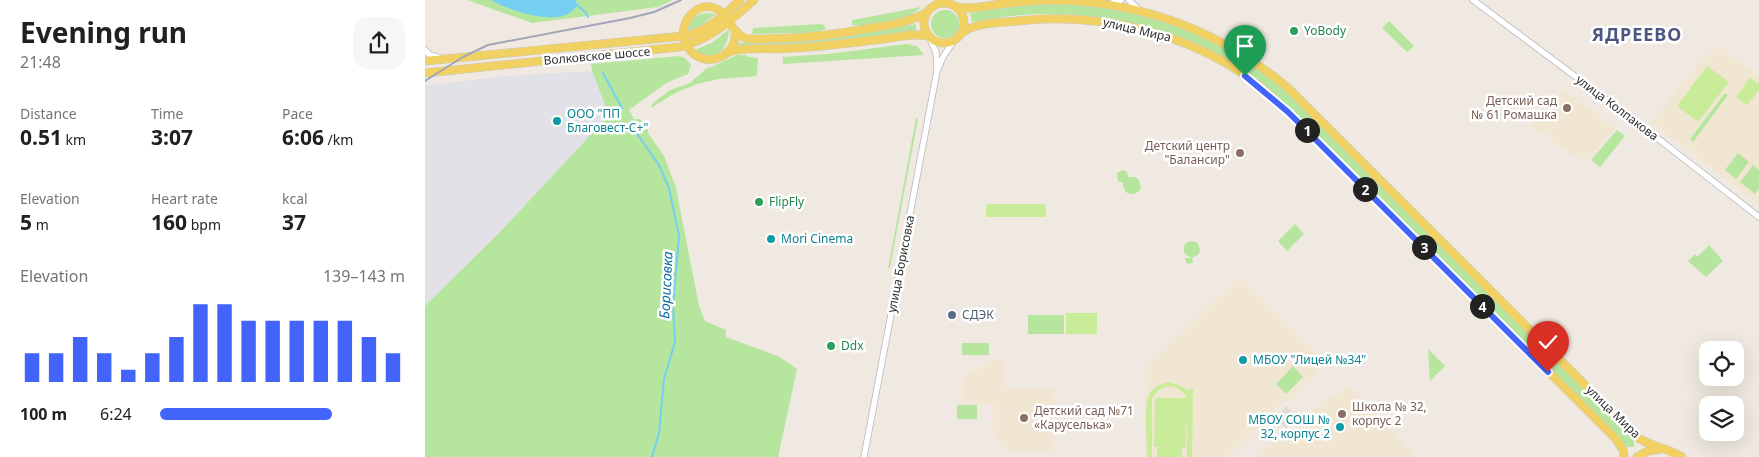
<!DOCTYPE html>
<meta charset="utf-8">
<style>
:root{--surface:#fff;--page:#f6f6f6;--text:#202124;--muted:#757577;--accent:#4264fb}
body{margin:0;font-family:"Noto Sans",sans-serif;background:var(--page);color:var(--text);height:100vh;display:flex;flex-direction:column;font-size:19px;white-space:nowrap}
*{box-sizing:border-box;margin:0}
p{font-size:16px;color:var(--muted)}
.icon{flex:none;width:28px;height:28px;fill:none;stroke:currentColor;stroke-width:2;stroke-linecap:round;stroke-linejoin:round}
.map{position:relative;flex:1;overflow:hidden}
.drawer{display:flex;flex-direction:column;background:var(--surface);width:425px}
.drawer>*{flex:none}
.buttons{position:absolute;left:1274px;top:341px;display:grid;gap:10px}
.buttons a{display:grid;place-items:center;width:45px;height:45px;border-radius:10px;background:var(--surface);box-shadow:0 5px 20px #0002;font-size:25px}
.pin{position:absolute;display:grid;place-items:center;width:42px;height:42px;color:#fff;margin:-51px -21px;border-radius:50% 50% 50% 0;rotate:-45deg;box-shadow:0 0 5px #0007}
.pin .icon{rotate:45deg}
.km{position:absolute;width:25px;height:25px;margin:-12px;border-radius:50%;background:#222;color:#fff;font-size:14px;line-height:25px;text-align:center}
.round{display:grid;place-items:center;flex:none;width:52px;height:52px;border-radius:15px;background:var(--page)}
.overview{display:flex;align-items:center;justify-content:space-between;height:85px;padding:0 20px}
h1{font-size:28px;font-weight:700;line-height:38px}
.figures{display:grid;grid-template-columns:repeat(3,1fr);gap:8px;height:85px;padding:5px 20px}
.figures div{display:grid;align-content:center}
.figures b{font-size:21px;font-weight:700}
.figures small{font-size:14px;font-weight:400}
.figures p{font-size:14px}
.chart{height:140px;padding:10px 20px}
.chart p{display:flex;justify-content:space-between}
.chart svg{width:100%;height:90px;margin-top:5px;stroke:var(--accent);stroke-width:6}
ul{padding:0 20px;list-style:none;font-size:16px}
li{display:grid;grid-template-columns:80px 60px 1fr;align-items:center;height:38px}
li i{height:12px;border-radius:6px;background:var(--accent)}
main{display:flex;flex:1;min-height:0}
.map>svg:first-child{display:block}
.industrial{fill:#e3e1e8}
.education{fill:#f0e6d1}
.green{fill:#b6e59e}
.pitch{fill:#c9ec9a}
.plaza{fill:#dfdcd8}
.water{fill:#75cff0}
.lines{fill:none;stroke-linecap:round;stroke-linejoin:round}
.stream{stroke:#75cff0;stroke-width:2}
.minor-casing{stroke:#b4b7c1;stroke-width:7}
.major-casing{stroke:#c9c9c9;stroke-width:9}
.minor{stroke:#fff;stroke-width:5.5}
.major{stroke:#f2d163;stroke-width:8}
.rail{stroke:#a3a6b8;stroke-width:2}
.route-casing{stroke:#fff;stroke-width:10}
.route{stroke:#4264fb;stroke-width:6}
.leisure-dot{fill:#2e9e5b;stroke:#fff;stroke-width:2}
.education-dot{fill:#8d6e63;stroke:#fff;stroke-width:2}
.culture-dot{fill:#0f9aa8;stroke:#fff;stroke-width:2}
.service-dot{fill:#5c6f8a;stroke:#fff;stroke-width:2}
.labels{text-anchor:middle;stroke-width:5;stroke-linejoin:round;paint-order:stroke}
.street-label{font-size:12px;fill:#2e2e2e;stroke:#fff}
.leisure-label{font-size:12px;fill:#27864d;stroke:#fff;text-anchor:start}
.education-label{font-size:12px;fill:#785e54;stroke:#fff;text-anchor:end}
.culture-label{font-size:12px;fill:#0d838f;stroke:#fff;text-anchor:start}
.service-label{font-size:12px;fill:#4e5e75;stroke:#fff;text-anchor:start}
.water-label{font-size:14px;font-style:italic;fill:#0d6fa3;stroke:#fff}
.district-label{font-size:18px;font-weight:bold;letter-spacing:1px;fill:#4d5680;stroke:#fff}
</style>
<main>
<section class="drawer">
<div class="overview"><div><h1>Evening run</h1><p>21:48</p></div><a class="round"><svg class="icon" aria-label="share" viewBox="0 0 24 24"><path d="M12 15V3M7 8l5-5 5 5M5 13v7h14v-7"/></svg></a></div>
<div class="figures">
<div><p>Distance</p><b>0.51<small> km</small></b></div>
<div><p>Time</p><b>3:07</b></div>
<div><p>Pace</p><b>6:06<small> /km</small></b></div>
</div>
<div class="figures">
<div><p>Elevation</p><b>5<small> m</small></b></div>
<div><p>Heart rate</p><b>160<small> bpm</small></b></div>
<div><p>kcal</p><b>37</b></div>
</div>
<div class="chart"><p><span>Elevation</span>139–143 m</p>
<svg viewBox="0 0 160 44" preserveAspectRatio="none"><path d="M5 44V30M15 44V30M25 44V22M35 44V30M45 44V38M55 44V30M65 44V22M75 44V6M85 44V6M95 44V14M105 44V14M115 44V14M125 44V14M135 44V14M145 44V22M155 44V30"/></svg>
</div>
<ul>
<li><b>100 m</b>6:24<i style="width:70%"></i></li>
</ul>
</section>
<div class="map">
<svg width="1334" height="457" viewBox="0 0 1334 457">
<rect width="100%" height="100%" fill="#efe9e1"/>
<path class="industrial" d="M167 71 184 115 76 231 0 306V86L79 76Z"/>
<path class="education" d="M1292 45 1334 76V204L1226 122 1272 66Z
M1139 90 1190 128 1164 160 1158 155 1154 160 1123 137 1126 133 1123 129 1118 135 1104 125Z
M815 276 890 352V377L865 402 861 399 803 457H720V368Z
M566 360H579V388H629V450H579L568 433V404L537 403V379Z
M924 387 991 457H831L860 430 864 434 899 401Z"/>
<path class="green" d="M42 0H66L70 2 136 16 152 5 151 0H248L233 7 107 23Z
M623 4C688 5 754 18 810 53 833 68 855 86 875 105L1209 440V447H1202L1195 441 867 111C858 103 849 93 839 85 774 35 696 12 615 14 592 14 569 19 547 22L545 13 603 5Z
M496 7C481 23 447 27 427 25V20Z
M506 24a14 14 0 1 1 28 0a14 14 0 1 1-28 0Z
M281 13 291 14 277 25 262 31C264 20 271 14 281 13Z
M964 21 989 46 982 52 957 28Z
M396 24 399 25 401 29 389 33 327 34 328 28Z
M491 24V31L393 43 312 46 311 45 312 43 408 38Z
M304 29C304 50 288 65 270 50L288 42Z
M481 44 492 46 499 55 358 64V57L403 54Z
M312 55H321L323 57 333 58 332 76 294 79 272 84 250 93 226 108 227 104 245 90 265 83 283 67 284 68Z
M254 56 260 58 266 65 263 74 241 83 204 110 209 119H215L223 129V133L239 156 251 188 274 306 280 321 301 330V337L355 357 372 369 353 457H0V306L76 231 184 115 167 71 166 64Z
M1300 93 1303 95 1268 142 1265 139Z
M491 118 493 119 465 267 463 269Z
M1192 130 1200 136 1175 167 1166 160Z
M1313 153 1324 162 1311 179 1300 170Z
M1328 165 1334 170V188L1330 194 1315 182Z
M698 170 702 172 703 177H710L714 180 716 188C709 199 697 194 698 182H694L692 178V173Z
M870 224 879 234 862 251 853 241Z
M765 241 772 242 775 249 774 254 767 258 768 262 765 264 761 263 760 258H766L760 254C757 248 759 243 765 241Z
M1284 245 1298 261 1281 277 1263 261 1270 254 1272 257Z
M603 315H639V334H603Z
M537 343H564V355H537Z
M1003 349 1020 366 1005 381Z
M868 366 878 377 861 394 851 384Z
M532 405H552V419H532Z"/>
<path class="pitch" d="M1282 66 1304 82 1273 122 1252 106Z
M1325 77 1334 84V90L1322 105 1311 97Z
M561 204H621V217H561Z
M672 313V334H641V313Z
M744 382 756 386 763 391V389H768L767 457H762V399L761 447 757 448V457H732V448H743L729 447 730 398H762C753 382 734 383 727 399V457H722C722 444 719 408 723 398 726 388 734 384 744 382Z"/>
<path class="plaza" d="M862 406 873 418 861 429 850 417Z"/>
<path class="water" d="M66 0H151L152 5C140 30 84 11 66 0Z"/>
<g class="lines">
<path class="stream" d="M151 4 160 12 163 17
M178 73 197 108
M205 124 234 165 244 188 254 236 248 306 250 342 239 379 234 433 227 457"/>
<defs>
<path id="minor" d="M704 0 713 9
M1048 0 1218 127 1334 217
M684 4 696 0
M505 39 511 52 512 69
M0 50 5 55 16 58
M439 457 512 71 518 57 528 42"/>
<path id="major" d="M499 23a20 20 0 1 1 40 0a20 20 0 1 1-40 0Z
M531 7C546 10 561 6 576 4 591 2 606 1 622 0 714 0 793 29 863 88L1212 437C1226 447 1243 448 1257 457
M310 31C310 36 310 41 308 45 295 68 264 62 259 38 255 20 274 0 292 9 303 15 306 31 318 37 323 40 331 39 336 39 373 39 410 35 446 28 465 25 485 22 501 13
M537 33C551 22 575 23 592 21 676 12 764 32 832 84 843 93 853 103 863 112L1191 439 1198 450 1199 457
M301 53C320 46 349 50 370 48 402 46 433 42 465 38 477 36 491 33 503 36
M0 61 259 36C282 32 299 15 315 0
M0 73 254 47C285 40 306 20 329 0
M1212 457 1223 451 1235 449"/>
</defs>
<use href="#minor" class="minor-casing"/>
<use href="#major" class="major-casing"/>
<use href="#minor" class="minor"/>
<use href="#major" class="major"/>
<path class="rail" d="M0 81 38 57 63 45 205 18 229 12 256 0"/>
</g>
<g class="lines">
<defs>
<path id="route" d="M820 76 863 112 1123 372"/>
</defs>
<use href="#route" class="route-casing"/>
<use href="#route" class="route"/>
</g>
<g class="leisure-dot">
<circle cx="869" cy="31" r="5"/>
<circle cx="334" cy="202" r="5"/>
<circle cx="406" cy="346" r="5"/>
</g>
<g class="education-dot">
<circle cx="1142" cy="108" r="5"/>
<circle cx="815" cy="153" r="5"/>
<circle cx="917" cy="414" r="5"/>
<circle cx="599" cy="418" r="5"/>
</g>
<g class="culture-dot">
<circle cx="132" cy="121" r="5"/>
<circle cx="346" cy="239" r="5"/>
<circle cx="818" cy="360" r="5"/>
<circle cx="915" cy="427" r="5"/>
</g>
<circle class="service-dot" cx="527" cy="315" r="5"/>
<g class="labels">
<g class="street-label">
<text transform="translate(712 30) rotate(13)" y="4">улица Мира</text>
<text transform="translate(172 56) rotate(-5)" y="4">Волковское шоссе</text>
<text transform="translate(1192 108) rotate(37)" y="4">улица Колпакова</text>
<text transform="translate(476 264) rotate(-79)" y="4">улица Борисовка</text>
<text transform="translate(1188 412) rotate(44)" y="4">улица Мира</text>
</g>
<g class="leisure-label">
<text x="879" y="35">YoBody</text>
<text x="344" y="206">FlipFly</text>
<text x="416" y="350">Ddx</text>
</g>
<g class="education-label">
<text x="1132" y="105">Детский сад<tspan x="1132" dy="14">№ 61 Ромашка</tspan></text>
<text x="805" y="150">Детский центр<tspan x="805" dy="14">"Балансир"</tspan></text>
<text x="927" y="411" text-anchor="start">Школа № 32,<tspan x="927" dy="14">корпус 2</tspan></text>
<text x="609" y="415" text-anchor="start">Детский сад №71<tspan x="609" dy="14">«Каруселька»</tspan></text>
</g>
<g class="culture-label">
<text x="142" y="118">ООО "ПП<tspan x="142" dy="14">Благовест-С+"</tspan></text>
<text x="356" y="243">Mori Cinema</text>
<text x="828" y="364">МБОУ "Лицей №34"</text>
<text x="905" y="424" text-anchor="end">МБОУ СОШ №<tspan x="905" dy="14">32, корпус 2</tspan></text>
</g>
<g class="service-label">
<text x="537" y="319">СДЭК</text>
</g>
<g class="water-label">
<text transform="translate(241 285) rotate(-87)" y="5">Борисовка</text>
</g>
<g class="district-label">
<text x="1212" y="41">ЯДРЕЕВО</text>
</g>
</g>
</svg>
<div class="buttons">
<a><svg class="icon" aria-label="locate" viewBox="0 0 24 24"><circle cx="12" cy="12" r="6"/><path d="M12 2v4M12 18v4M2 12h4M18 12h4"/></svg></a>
<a><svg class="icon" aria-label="layers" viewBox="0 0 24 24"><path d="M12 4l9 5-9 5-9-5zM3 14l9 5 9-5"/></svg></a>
</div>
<div class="pin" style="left:820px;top:76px;background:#1e9e55"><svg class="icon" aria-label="arrive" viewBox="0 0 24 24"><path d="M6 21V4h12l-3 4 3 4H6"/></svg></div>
<div class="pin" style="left:1123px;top:372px;background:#d93025"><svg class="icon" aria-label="check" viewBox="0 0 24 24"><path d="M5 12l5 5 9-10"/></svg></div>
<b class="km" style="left:882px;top:130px">1</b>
<b class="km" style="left:940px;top:189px">2</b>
<b class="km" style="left:999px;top:247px">3</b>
<b class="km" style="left:1057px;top:306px">4</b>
</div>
</main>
